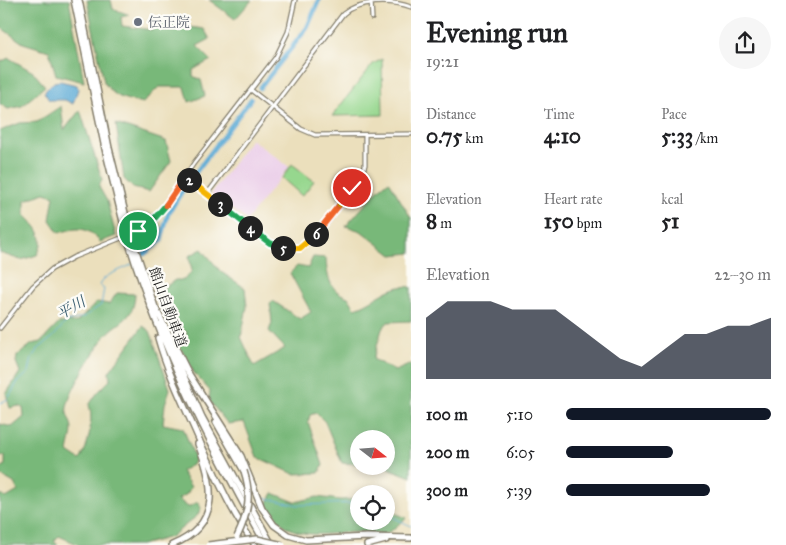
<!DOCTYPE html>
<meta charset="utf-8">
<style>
:root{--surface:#fff;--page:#f6f6f6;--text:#202124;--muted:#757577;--accent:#111827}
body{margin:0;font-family:"IM FELL Great Primer","Noto Serif JP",serif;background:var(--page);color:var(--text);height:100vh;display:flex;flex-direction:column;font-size:19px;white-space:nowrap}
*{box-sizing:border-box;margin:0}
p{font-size:16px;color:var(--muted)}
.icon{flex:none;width:28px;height:28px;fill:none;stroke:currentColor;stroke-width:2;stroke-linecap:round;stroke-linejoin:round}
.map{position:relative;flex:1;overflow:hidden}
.sheet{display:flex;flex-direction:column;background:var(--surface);width:375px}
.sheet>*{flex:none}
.needle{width:32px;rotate:107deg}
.controls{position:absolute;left:350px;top:430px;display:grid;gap:10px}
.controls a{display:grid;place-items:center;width:45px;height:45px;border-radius:50%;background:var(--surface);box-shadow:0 2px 8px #0003;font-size:25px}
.pin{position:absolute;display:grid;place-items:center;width:42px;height:42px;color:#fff;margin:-21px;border:2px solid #fff;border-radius:50%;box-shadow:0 1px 5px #0007}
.km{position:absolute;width:25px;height:25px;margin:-12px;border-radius:50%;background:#222;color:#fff;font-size:14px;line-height:25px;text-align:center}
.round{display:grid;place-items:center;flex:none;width:52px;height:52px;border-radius:26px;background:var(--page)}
.headline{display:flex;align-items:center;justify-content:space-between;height:85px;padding:0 15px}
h1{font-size:28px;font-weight:800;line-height:38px}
.figures{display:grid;grid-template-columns:repeat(3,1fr);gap:8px;height:85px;padding:5px 15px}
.figures div{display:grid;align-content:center}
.figures b{font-size:21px;font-weight:800}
.figures small{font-size:14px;font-weight:400}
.figures p{font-size:14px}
.chart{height:140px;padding:10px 15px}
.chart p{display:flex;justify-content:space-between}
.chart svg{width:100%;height:90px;margin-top:5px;fill:var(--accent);opacity:.7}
ul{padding:0 15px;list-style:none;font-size:16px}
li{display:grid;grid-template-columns:80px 60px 1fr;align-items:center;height:38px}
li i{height:12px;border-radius:6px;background:var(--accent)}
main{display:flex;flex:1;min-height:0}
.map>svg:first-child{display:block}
.built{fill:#ecd1ea}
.green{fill:#96d78e;stroke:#597a55}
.forest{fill:#78b879;stroke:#4a6a4a}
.water{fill:#5baad5;stroke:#3c6378}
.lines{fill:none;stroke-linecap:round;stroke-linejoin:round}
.stream{stroke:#5baad5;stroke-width:1}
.river{stroke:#5baad5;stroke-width:4.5}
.tertiary-casing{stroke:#847e6c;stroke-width:5.5}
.motorway-casing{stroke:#847e6c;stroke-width:8}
.tertiary{stroke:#fff;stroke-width:3}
.motorway{stroke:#fff;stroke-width:5}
.motorway-bridge-casing{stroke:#847e6c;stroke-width:8;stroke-linecap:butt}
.motorway-bridge{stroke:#fff;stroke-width:5}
.split-1-casing{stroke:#fff;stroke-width:10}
.split-2-casing{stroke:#fff;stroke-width:10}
.split-3-casing{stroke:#fff;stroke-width:10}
.split-4-casing{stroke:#fff;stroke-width:10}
.split-5-casing{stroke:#fff;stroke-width:10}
.split-6-casing{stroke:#fff;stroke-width:10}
.split-7-casing{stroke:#fff;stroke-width:10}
.split-8-casing{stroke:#fff;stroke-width:10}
.split-1{stroke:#22a559;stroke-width:6}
.split-2{stroke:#f0652b;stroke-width:6}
.split-3{stroke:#f5b400;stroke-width:6}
.split-4{stroke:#22a559;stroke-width:6}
.split-5{stroke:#22a559;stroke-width:6}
.split-6{stroke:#f5b400;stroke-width:6}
.split-7{stroke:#f0652b;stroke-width:6}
.split-8{stroke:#f5b400;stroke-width:6}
.worship-dot{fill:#6b7280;stroke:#fdfcf7;stroke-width:2}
.labels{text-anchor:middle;stroke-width:4.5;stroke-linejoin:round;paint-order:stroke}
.worship-label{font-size:14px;fill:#5b616d;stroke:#fdfcf7;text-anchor:start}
.street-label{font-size:14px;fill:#1c1c1c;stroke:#fdfcf7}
.water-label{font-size:15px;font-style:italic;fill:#385c6f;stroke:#fdfcf7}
</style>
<main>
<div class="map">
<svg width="411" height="545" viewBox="0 0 411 545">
<rect width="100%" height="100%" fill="#fdfcf7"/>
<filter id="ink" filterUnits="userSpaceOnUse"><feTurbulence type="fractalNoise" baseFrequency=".02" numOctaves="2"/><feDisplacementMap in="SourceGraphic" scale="10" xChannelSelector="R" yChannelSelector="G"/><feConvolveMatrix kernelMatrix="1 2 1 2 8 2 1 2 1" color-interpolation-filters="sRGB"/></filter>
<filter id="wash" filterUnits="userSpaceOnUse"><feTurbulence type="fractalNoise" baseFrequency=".0096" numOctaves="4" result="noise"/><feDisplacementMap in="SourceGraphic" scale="20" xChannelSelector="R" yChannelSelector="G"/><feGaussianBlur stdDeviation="1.12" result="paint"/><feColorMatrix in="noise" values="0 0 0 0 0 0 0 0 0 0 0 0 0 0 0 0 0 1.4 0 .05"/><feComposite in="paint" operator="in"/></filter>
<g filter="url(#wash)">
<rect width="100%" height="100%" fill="#ebdfbc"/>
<path class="built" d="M251 139 289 167 247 220 211 194Z"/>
<path class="green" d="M382 59 383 115 332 116 373 64Z
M292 164 314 181 302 196 282 178Z"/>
<path class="forest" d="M0 0H69L84 82 56 75 49 51 23 43 0 27Z
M87 0H111L113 9 130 15 121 17 122 26 153 30V22L204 29 210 39 197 46 211 60 193 70V76L201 80 205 96 189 102 185 87H159L143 103C125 99 115 99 104 82Z
M209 0H252L235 19Z
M9 58 33 72 45 86 22 106 8 109 0 104V62Z
M61 106 64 130 80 110 102 179 99 187 107 201 116 236 100 242C88 226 77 227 59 233L50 220 54 196 45 193 25 200V215C37 227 47 238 37 255L21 260 0 253V131L20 123 37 122Z
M116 124 166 141 171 161 149 192 133 188 124 179Z
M389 181 411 218V253L392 255 361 231 346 226 379 189Z
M202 249 221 272 245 288 247 307 241 337 254 366 285 348 269 331 272 323 270 303 273 301 300 319 311 312 290 273 297 266 308 268 313 257 326 258C327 276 329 291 348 297L355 308C374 303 390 283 411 287V321L388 322 382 329 373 359 395 371 411 364V477L388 468 386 439H359V464L342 463 325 422 316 413 310 415 308 422 323 465 319 473 294 474 257 457 244 422 228 424 209 401 210 391 194 373 180 347 187 332 169 325 155 294 175 280H184L192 271 189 256Z
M117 293 135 294C134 323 117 320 103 339 94 351 69 393 67 407 65 415 72 422 72 429 72 436 69 445 68 452L80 460C88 448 94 420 89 405L98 392 110 380 109 372 143 326 150 331 170 389 165 404 163 424 183 428 195 458 192 465 181 471 191 487 187 494 178 499 188 507 198 502 201 508 198 515 171 537 141 545H79L59 536 54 541 58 545H0V494L6 498 18 491 14 483 0 475V469L5 465V456H0V424L12 427 24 417 23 408 19 406 10 408 6 394 20 372 16 362 17 356 32 344 41 342 59 323 77 322 97 302 109 304Z
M273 493 295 502 317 497 340 500 359 499V521H386L387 510 407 518C401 522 395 528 389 532 382 536 367 532 358 532 319 533 292 544 266 506Z"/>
<path class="water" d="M60 81 77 85 78 89 73 104 65 100H49L44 92 54 82Z"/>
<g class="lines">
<path class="stream" d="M141 257 144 254
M0 403 8 399 17 383 29 372 32 358 37 350 53 337 66 322 84 317 101 305 104 289 99 285C106 272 123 271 134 263
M265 498 298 505 359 503
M386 514 411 526"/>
<path class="river" d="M260 88 307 28 319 0
M144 254 161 241 168 214 184 188 251 99"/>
</g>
</g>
<g filter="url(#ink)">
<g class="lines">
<defs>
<path id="tertiary" d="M371 0 372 18
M251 90 301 129 315 135 411 134
M185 177 271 243C278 248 288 251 296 249 316 244 350 191 362 174L365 165V135
M207 194 343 14C359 0 391 0 411 7
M0 328 33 286 52 269 74 257 141 230 163 209 194 163 276 57 288 32 295 0"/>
<path id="motorway" d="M74 0 105 149 125 230
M79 0 109 148 129 229
M133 242 155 307
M129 243C162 352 211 446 266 545
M154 305 189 374 241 456 262 508 274 525 288 535 306 540 367 537 411 538
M161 324 202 417 272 545
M158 338C168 374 186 409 201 444 217 478 232 514 255 545
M216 422 244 471
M172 545C222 525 214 484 198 444
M367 545 386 540"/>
</defs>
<use href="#tertiary" class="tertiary-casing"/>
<use href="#motorway" class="motorway-casing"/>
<use href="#tertiary" class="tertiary"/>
<use href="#motorway" class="motorway"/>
<defs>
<path id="motorway-bridge" d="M129 229 133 242
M125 230 129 243
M237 537C248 514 252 495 244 471
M208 545 257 539 283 545"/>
</defs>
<use href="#motorway-bridge" class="motorway-bridge-casing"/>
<use href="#motorway-bridge" class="motorway-bridge"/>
</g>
</g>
<g class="lines" filter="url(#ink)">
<defs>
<path id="split-1" d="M138 231 154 219 166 205"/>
<path id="split-2" d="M166 205 185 177 189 180"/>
<path id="split-3" d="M189 180 220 204"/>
<path id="split-4" d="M220 204 250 228"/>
<path id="split-5" d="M250 228 270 243 283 248"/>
<path id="split-6" d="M283 248H300L316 234"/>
<path id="split-7" d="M316 234 340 204"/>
<path id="split-8" d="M340 204 352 188"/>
</defs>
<use href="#split-1" class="split-1-casing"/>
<use href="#split-2" class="split-2-casing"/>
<use href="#split-3" class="split-3-casing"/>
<use href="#split-4" class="split-4-casing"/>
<use href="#split-5" class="split-5-casing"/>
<use href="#split-6" class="split-6-casing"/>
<use href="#split-7" class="split-7-casing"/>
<use href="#split-8" class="split-8-casing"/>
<use href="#split-1" class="split-1"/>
<use href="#split-2" class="split-2"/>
<use href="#split-3" class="split-3"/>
<use href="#split-4" class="split-4"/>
<use href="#split-5" class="split-5"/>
<use href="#split-6" class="split-6"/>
<use href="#split-7" class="split-7"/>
<use href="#split-8" class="split-8"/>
</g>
<circle class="worship-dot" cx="138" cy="22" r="5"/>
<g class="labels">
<g class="worship-label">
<text x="148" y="27">伝正院</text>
</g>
<g class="street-label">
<text transform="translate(168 307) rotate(70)" y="5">館山自動車道</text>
</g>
<g class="water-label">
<text transform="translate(71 308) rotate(-30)" y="5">平川</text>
</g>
</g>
</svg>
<div class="controls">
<a><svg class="needle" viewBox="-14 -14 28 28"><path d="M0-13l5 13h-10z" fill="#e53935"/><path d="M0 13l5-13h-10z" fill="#757577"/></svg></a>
<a><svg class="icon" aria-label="locate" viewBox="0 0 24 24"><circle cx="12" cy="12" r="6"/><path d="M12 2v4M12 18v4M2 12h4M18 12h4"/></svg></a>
</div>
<div class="pin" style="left:138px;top:231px;background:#1e9e55"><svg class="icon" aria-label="arrive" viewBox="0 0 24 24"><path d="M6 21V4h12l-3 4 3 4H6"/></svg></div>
<div class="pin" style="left:352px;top:188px;background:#d93025"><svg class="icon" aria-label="check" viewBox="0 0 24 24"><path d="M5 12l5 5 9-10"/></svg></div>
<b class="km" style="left:189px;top:180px">2</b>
<b class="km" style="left:220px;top:204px">3</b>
<b class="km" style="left:250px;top:228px">4</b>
<b class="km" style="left:283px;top:248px">5</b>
<b class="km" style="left:316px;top:234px">6</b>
</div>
<section class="sheet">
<div class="headline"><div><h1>Evening run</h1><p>19:21</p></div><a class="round"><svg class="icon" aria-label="share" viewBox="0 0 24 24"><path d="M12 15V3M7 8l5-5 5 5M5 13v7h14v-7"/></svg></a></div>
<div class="figures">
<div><p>Distance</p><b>0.75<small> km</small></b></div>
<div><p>Time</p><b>4:10</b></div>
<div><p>Pace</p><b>5:33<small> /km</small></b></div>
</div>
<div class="figures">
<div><p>Elevation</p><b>8<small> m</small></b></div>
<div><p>Heart rate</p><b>150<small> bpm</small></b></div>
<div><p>kcal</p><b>51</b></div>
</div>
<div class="chart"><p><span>Elevation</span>22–30 m</p>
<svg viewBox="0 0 160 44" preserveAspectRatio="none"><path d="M0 44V14L10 6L20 6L30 6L40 10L50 10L60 10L70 18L80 26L90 34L100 38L110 30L120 22L130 22L140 18L150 18L160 14V44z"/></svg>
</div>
<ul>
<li><b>100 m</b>5:10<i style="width:100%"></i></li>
<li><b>200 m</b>6:05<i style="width:52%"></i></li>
<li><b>300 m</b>5:39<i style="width:70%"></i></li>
</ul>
</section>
</main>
